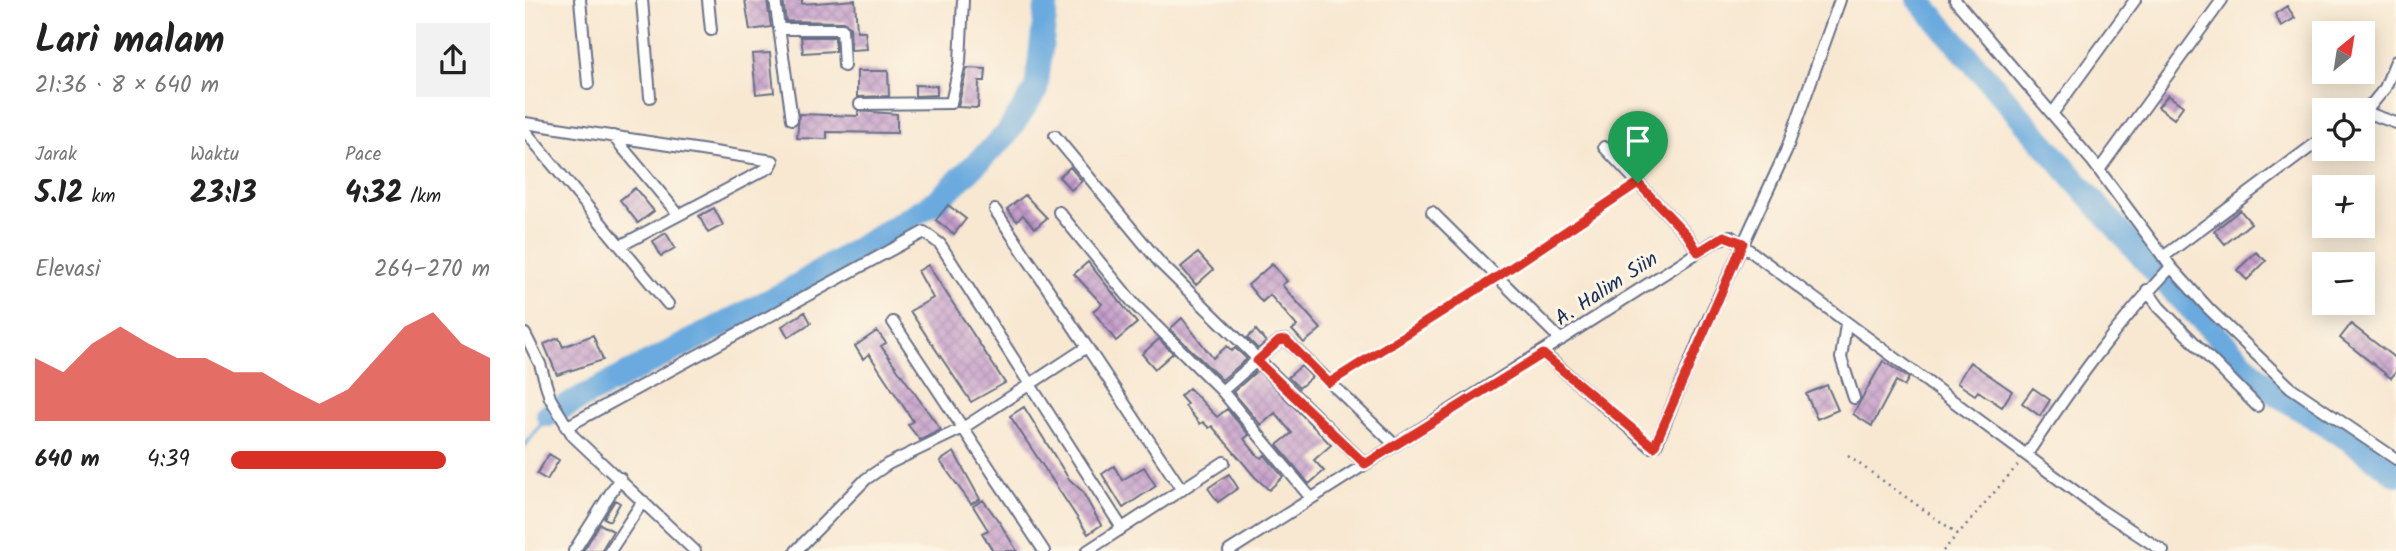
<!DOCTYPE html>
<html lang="id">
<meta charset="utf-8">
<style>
:root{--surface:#fff;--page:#f2f2f2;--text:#222;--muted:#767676;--accent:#d93025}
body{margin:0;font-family:Kalam,sans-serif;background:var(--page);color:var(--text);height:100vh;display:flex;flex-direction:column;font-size:26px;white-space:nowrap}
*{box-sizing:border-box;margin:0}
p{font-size:23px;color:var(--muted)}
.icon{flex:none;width:38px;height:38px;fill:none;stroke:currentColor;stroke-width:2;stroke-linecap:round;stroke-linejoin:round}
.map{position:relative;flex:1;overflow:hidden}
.side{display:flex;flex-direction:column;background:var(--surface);width:525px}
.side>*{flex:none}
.needle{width:46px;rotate:30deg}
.controls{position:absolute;left:1787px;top:21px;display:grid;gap:14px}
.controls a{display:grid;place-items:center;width:63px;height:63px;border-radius:0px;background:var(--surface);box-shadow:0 4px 18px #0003;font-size:35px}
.pin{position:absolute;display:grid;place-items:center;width:60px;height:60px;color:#fff;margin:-72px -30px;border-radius:50% 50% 50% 0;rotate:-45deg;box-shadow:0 0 7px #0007}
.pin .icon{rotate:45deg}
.round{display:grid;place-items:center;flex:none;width:74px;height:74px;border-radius:0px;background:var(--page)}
.overview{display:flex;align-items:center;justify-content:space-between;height:119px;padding:0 35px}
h1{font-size:38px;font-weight:700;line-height:52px}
.stats{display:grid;grid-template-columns:repeat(3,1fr);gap:10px;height:119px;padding:7px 35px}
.stats div{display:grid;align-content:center}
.stats b{font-size:30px;font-weight:700}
.stats small{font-size:19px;font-weight:400}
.stats p{font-size:19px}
.chart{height:196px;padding:14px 35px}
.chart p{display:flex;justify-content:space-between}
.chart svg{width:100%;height:126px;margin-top:7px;fill:var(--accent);opacity:.7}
ul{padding:0 35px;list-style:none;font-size:23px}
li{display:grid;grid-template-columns:112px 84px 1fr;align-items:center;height:52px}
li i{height:18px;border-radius:9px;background:var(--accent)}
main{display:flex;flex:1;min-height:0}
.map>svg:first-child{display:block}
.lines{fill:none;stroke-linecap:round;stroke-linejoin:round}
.stream{stroke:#6baade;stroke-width:4.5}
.river{stroke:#6baade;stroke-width:24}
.building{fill:url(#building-cross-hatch)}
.street-casing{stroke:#687087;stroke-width:14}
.path{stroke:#687087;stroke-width:2.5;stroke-dasharray:2 5;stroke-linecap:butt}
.street{stroke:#fff;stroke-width:10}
.route-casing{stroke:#fff;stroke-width:14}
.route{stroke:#d93025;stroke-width:9}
.labels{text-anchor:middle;stroke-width:6;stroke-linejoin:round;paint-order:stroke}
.street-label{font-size:21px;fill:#1b2f5e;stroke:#fcf5e5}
</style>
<main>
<section class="side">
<div class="overview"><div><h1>Lari malam</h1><p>21:36 · 8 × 640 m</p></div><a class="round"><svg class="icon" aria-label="share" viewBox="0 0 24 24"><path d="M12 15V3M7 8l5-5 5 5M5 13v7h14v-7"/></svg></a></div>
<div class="stats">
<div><p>Jarak</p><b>5.12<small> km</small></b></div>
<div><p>Waktu</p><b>23:13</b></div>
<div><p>Pace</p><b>4:32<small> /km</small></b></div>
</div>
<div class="chart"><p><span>Elevasi</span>264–270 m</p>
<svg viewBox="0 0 160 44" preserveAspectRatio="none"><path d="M0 44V22L10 27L20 17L30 11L40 17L50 22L60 22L70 27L80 27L90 33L100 38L110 33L120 22L130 11L140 6L150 17L160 22V44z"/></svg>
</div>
<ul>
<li><b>640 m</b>4:39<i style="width:83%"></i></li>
</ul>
</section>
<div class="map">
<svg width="1871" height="551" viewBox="0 0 1871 551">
<defs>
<pattern id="building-cross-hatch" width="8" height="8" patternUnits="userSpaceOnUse" patternTransform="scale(1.75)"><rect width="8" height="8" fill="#c69fcb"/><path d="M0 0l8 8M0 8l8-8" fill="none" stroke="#a082a8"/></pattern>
</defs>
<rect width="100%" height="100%" fill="#fcf5e5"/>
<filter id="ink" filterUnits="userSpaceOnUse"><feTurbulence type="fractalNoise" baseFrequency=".0143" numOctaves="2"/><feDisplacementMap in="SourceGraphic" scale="14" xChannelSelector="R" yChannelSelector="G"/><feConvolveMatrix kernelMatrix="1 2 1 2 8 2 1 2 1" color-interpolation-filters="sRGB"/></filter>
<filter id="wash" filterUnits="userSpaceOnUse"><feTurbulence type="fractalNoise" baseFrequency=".00686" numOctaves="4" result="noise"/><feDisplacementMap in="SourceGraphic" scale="28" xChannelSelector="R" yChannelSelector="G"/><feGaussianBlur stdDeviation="1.57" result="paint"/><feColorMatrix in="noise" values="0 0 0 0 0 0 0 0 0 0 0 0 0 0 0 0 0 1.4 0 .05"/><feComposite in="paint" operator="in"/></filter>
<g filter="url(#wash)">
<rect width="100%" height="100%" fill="#f8e8d2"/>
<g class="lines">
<path class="stream" d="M0 445 23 415"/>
<path class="river" d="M1394 0 1633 275 1745 390 1825 440 1871 474
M23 415 263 291 412 201 481 135 511 90 522 0"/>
</g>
<g id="blocks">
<path class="building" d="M220 0H242L246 27 225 30Z
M258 0H277V4L330 0 332 31H340L342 49 326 50 325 28 320 22 261 21Z
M1762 6 1770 18 1756 26 1750 14Z
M276 37H310V51L278 53Z
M245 53 249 92 231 94 227 54Z
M442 68 461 69 460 81H454L453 108 433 107Z
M332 71H363L364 96 332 97Z
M390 85 412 86V95L390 96Z
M1643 95 1658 106 1649 119 1633 107Z
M333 111 372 114V133L302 132V139L272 138 274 114 333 116Z
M545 167 557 181 546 190 534 177Z
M110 188 129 211 113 223 95 200Z
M500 195 522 218 510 228 498 215 492 221 482 209Z
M423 205 441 219 429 234 411 220Z
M189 208 198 225 183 233 174 216Z
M1715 210 1726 223 1700 244 1689 231Z
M141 233 150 248 136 256 128 241Z
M1731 252 1741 261 1722 280 1712 270Z
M673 253 688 270 671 285 656 267Z
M563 262 612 323 591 341 568 311 577 304 549 274Z
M747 264 762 281 757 285 796 329 779 343 767 330 772 326 745 295 737 302 723 285Z
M403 265 480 383 446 402 385 311 408 298 393 271Z
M280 312 286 323 263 337 257 326Z
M657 318 688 358 702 346 707 351 710 348 722 359 697 380 645 329Z
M1826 324 1871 359V372L1866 378 1815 338Z
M731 330 741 342 733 349 722 338Z
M352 331 361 343 356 346 416 430 395 440 383 425 388 421 344 354 338 359 330 346Z
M68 335 78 360 32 375 19 344 34 338 38 347Z
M634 339 648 353 630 369 617 354Z
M1358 361 1384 378 1379 386 1371 381 1347 426 1328 414Z
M1445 362 1487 391 1477 407 1453 391 1450 395 1432 383Z
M776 366 787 377 774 388 763 377Z
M733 370 806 445 789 460 799 471 784 484 752 445 767 433 750 413 736 425 708 392Z
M1302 385 1313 410 1292 419 1281 394Z
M664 388 692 417 702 409 724 435 719 439 733 456 737 458 740 455 758 477 744 490 730 477 687 426 684 428 678 422 675 424 660 406 662 404 655 396Z
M1508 388 1525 400 1515 416 1497 403Z
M499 407 544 479 557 491 576 525 563 534 485 416Z
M429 452 455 499 446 504 415 461Z
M24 454 34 460 22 480 12 474Z
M589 466 597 480 619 467 631 486 598 508 577 474Z
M704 474 713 488 693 502 683 488Z
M90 500 95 503 85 521 79 518Z
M458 500 475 523 492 551H468L457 533 463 530 448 506Z
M75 524 88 531 76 551H58Z"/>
</g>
</g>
<g filter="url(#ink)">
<use href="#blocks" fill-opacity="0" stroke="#687087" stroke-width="2"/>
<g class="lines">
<defs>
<path id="street" d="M55 0 63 84
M117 0 125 97
M183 0 186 30
M250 0 267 119
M1430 0 1568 162 1646 267 1684 309 1765 387 1871 459
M254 29H317L319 66
M335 104 426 103 435 62 438 0
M1843 113 1871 123
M1527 114 1610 0
M1838 115 1860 88 1871 61
M0 123 248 161 245 167 95 246
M0 131 143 304
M88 136 153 214
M530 136 635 263 840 464
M1079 147 1163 236 1173 252
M1574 170 1697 0
M470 210 562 347
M534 212 609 304 697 391 786 498
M907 212 1036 340
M1638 257 1799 137
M1622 290 1634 307 1732 406
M368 322 519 551
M1321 324 1316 358 1329 398
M0 334 15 364 25 398 48 436 170 551
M1018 353 1126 447 1131 445 1177 333 1261 151 1315 0
M697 391 754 341 761 340 870 445
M41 427 399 232 415 244 597 528
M1502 454C1546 388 1591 325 1646 267
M49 551 95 478
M85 551 118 501
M271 551 341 479 363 464 438 428 562 347 657 490
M562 551 699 462
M704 551 1192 240 1205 236 1574 509 1638 551"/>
</defs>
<use href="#street" class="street-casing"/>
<path class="path" d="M981 271 1104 189
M815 375 961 284
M1323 456 1433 534 1493 465
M1418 551 1433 534"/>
<use href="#street" class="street"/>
</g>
</g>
<g class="lines" filter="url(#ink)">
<defs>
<path id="route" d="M1113 183 1163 236 1173 252 1199 236 1218 243 1129 447 1018 354 840 464 732 361 754 341 761 340 804 383 972 277Z"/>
</defs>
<use href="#route" class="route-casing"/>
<use href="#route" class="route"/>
</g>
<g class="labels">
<g class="street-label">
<text transform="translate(1081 288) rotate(-33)" y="7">A. Halim Siin</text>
</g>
</g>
</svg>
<div class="controls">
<a><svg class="needle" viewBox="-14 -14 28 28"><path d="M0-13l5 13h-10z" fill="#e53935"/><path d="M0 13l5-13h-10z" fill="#767676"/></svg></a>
<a><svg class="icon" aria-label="locate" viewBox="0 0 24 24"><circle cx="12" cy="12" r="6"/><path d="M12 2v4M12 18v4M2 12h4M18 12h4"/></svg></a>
<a>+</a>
<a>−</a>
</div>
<div class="pin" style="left:1113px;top:183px;background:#1e9e55"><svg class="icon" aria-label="arrive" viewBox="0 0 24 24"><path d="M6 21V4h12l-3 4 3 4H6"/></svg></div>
</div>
</main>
